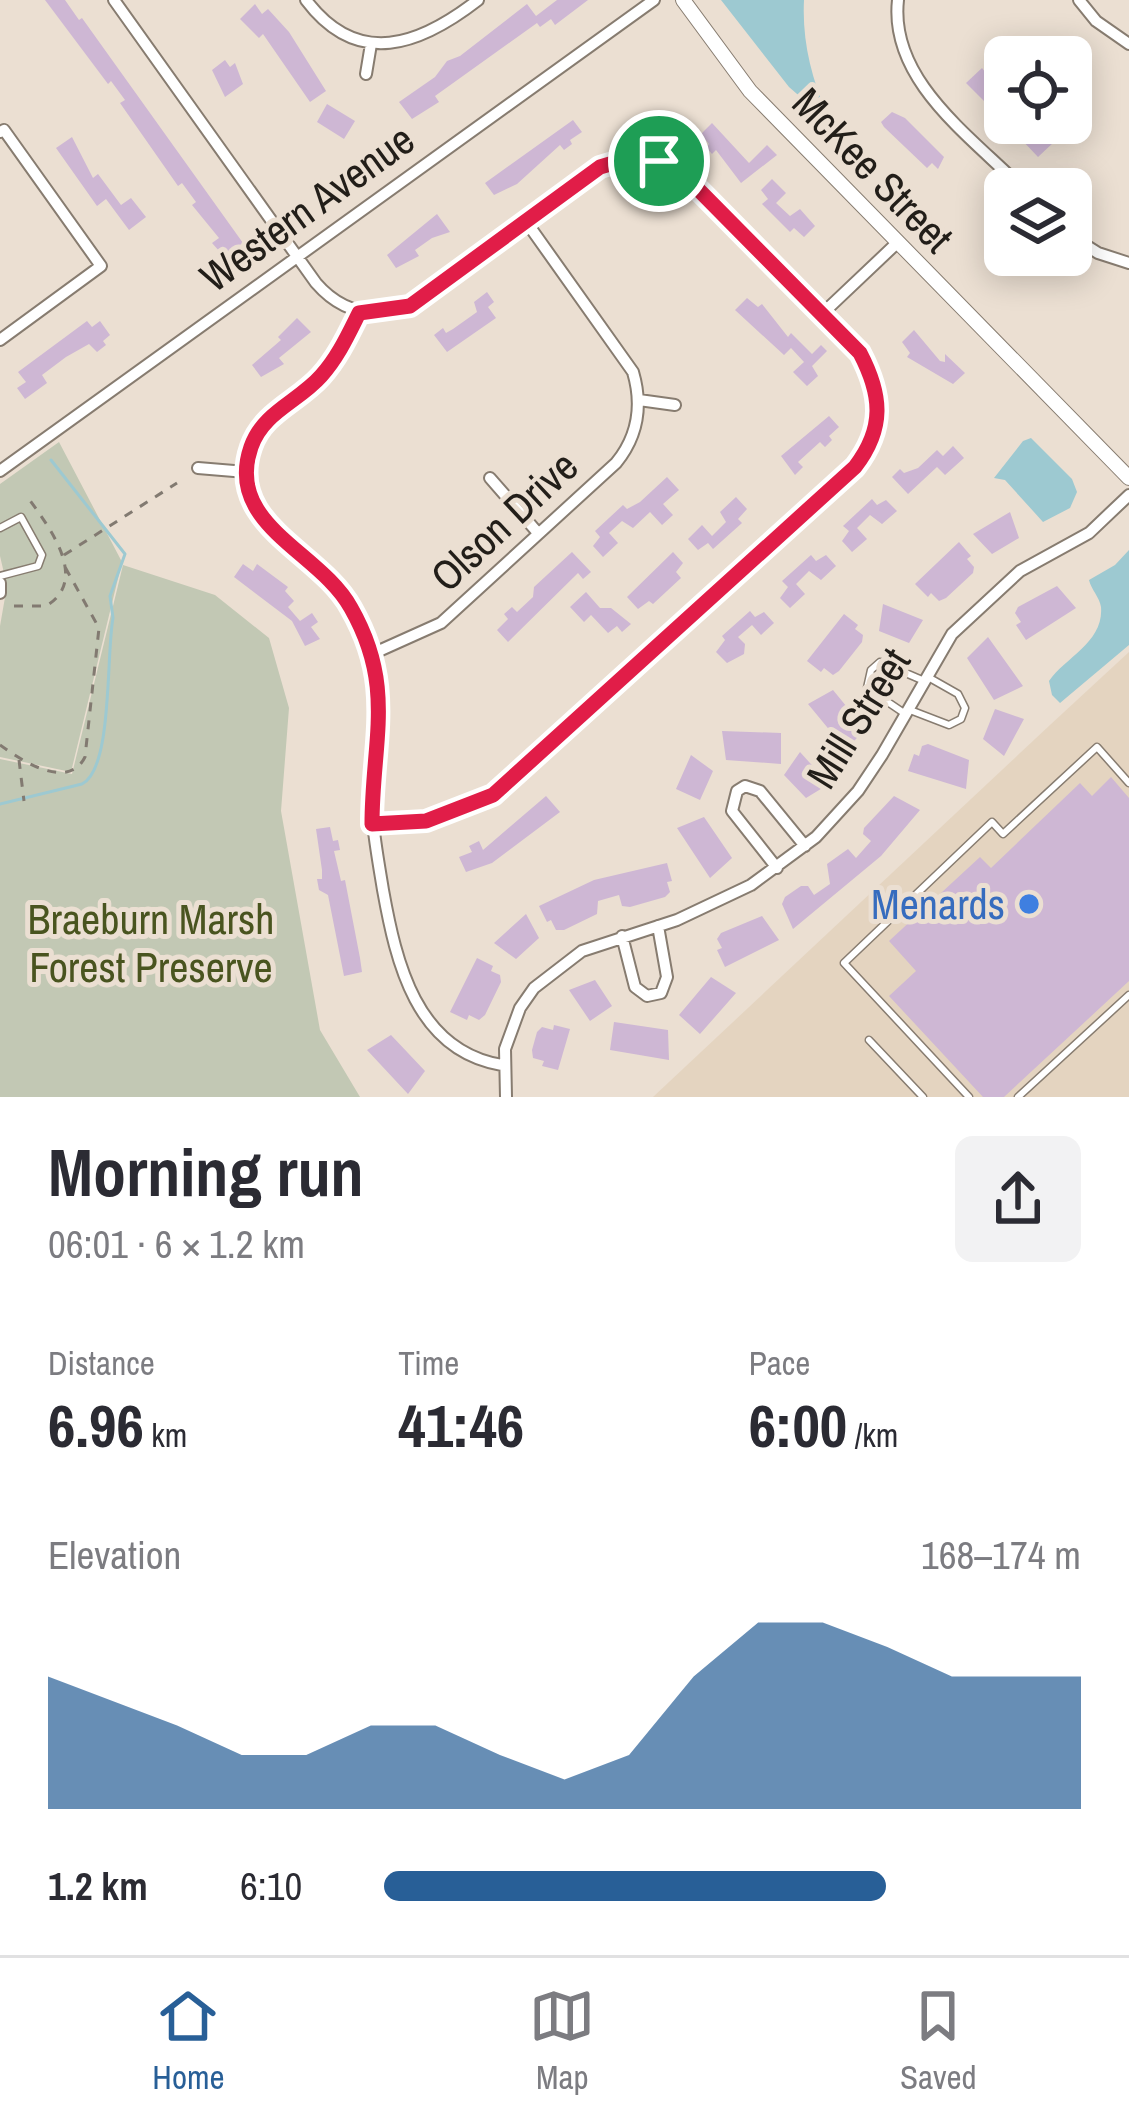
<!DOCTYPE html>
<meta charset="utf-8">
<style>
:root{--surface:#fff;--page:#f2f2f3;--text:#2b2b33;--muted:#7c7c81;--line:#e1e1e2;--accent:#285f97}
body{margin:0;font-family:"Archivo Narrow",sans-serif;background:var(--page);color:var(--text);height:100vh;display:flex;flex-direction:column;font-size:45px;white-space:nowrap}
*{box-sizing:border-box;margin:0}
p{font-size:39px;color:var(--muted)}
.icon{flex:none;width:66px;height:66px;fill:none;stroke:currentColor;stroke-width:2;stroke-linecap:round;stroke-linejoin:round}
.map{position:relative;height:1097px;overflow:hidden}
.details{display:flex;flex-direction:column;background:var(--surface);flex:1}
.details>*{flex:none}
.fabs{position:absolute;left:984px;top:36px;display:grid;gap:24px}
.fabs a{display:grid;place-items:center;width:108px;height:108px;border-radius:18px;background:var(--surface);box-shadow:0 6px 30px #0003;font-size:60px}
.pin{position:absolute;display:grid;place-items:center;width:102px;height:102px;color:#fff;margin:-51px;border:6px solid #fff;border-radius:50%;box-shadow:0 3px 12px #0007}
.round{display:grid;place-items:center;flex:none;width:126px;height:126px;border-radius:18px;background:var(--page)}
.head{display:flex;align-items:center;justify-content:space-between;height:204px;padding:0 48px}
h1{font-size:66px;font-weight:700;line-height:90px}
.figures{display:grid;grid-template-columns:repeat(3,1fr);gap:18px;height:204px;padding:12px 48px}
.figures div{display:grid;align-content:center}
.figures b{font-size:60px;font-weight:700}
.figures small{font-size:33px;font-weight:400}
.figures p{font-size:33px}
.chart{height:336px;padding:24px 48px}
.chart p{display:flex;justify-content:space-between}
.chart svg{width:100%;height:216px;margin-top:12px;fill:var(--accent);opacity:.7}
ul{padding:0 48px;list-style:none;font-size:39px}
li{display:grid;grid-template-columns:192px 144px 1fr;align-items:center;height:90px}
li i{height:30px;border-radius:15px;background:var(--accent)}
.tabs{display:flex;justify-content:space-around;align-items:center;height:168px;border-top:3px solid var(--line);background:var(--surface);font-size:33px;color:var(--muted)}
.tabs a{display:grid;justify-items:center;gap:6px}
.tabs .current{color:var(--accent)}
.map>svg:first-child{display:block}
.built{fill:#e4d4c0}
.green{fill:#c2c8b4}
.water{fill:#9dc9d1}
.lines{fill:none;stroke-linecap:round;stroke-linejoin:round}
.stream{stroke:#9dc9d1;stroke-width:3}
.building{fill:#ceb7d4}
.service-casing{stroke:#877c70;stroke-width:9}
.minor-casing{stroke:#877c70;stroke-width:14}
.tertiary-casing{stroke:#877c70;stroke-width:16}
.path{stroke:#827a71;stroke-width:3;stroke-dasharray:9 9;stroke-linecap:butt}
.service{stroke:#fff;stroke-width:6}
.minor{stroke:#fff;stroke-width:10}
.tertiary{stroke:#fff;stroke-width:14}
.route-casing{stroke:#fff;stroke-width:24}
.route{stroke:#e11d48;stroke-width:15}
.shop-dot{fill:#3f7fe0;stroke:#ebdfd2;stroke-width:4.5}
.labels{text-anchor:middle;stroke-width:10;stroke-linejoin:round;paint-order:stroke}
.street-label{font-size:42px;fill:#221e19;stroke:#ebdfd2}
.shop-label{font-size:42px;fill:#366cbe;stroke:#ebdfd2;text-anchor:end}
.park-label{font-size:42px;fill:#49541f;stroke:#ebdfd2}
</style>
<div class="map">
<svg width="1129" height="1097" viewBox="0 0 1129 1097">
<rect width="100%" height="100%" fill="#ebdfd2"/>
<path class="built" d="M1129 652V1097H653L1050 725Z"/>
<path class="green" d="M59 442 122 562 71 772 0 757V626L7 586 0 556V484Z
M123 565 215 595 269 638 289 708 281 811 320 1030 360 1097H0V759L72 774Z"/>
<path class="water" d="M721 0H804C802 40 811 77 827 114H820L789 87Z
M1031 438 1072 479 1077 492 1070 508 1043 522 1005 480 994 478 1023 441Z
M1129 550V645L1060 703 1052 695 1049 681C1066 657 1104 642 1101 607 1100 598 1091 589 1089 580L1115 565Z"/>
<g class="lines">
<path class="stream" d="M0 804 82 784C113 769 106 654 113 618L110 596 125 554 51 460"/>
</g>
<path class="building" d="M45 0H65L79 20 82 18 243 243 224 256 220 252 212 243 219 238 192 205 196 202 182 183 178 186 120 103 125 100 111 81 108 84Z
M557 0H588L555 25 551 19 540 27 537 23 435 96 439 102 412 119 399 102 435 77 447 61 460 56 527 4 536 16Z
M255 4 262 14 268 9 289 32 326 91 310 102 263 34 259 38 240 19Z
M225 60 230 67 235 63 243 84 225 97 212 70Z
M982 68 1005 98V122L966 83Z
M327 104 355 121 344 139 317 122Z
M892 112 905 118 944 157 938 169 932 163 927 168 884 127 881 122Z
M573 120 582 132 570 140 572 144 564 150 560 145 517 184 494 195 485 183Z
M712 123 749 163 767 145 777 155 741 183 716 150 712 154 706 147 709 144 701 134Z
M1006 123H1020L1031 135 1038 129 1054 142 1038 157Z
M72 137 93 178 98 174 121 205 131 198 146 217 129 230 106 199 97 206 56 148Z
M772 179 786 193 776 203 790 216 800 209 815 226 804 237 794 228 790 232 762 204 768 199 761 190Z
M437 214 450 232 432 238 415 250 419 256 396 268 387 255Z
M487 292 494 302 488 307 496 318 447 352 434 335 443 328 446 333 453 329 477 312 474 302Z
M747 298 758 307 762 304 788 337 791 333 812 354 821 345 827 351 812 366 818 376 807 386 793 372 804 362 791 348 784 355 735 310Z
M297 318 311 332 279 358 284 364 261 377 252 365 281 340 278 337Z
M87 321 92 327 100 321 110 335 103 341 106 345 97 352 89 344 66 357 42 375 47 383 25 399 17 388 26 382 18 372Z
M914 330 940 361 945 362V354L965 373 953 384 907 357 910 353 902 342Z
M829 416 839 427 829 436 832 440 825 447 820 442 798 462 803 467 795 475 781 456Z
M953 446 964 458 945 475 937 467 908 494 892 477 900 469 904 473 918 468 937 450 943 456Z
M667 477 679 490 663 504 673 515 662 525 650 512 633 528 622 521 609 533 618 543 603 557 593 546 600 537 595 531 623 505 627 509 640 502Z
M736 497 747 509 738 519 742 523 713 549 708 543 698 550 688 539 702 525 712 536 726 522 720 512Z
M872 499 877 505 886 500 897 511 882 524 870 515 857 528 867 539 852 552 842 541 849 531 843 526Z
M1010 512 1019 538 992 554 973 534Z
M959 542 971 556 967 559 974 567 973 573 946 598 939 601 931 593 928 597 915 584Z
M572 552 591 572 583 579 578 573 508 642 497 630 508 619 504 614 512 607 517 612 533 597 534 587Z
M673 552 683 563 676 572 681 578 653 604 649 601 638 609 627 597Z
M811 555 816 561 826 555 836 566 821 580 809 571 796 584 805 594 790 608 780 598 788 587 782 581Z
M243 564 253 571 257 564 288 587 285 591 294 601 288 607 300 621 312 613 318 622 311 627 320 639 305 646 292 621 234 577Z
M1057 586 1076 608 1026 640 1016 625 1021 622 1015 613 1018 607Z
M586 592 600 608H611L631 624 622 632 617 626 608 633 591 615 584 622 570 607Z
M883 604 923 620 909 643 879 631Z
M750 611 755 617 764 612 774 623 761 635 752 625 738 637 745 644 744 654 727 663 716 652 725 640 722 636Z
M844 614 858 625 855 629 863 635 862 642 839 671 833 675 824 668 821 672 807 661Z
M988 637 1023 686 994 700 967 658Z
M833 690 865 729 846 750 808 704Z
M995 709 1024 719 1004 756 983 739Z
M722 731 781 733V764L726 760Z
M928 744 969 760 966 789 908 771 914 754 919 756 922 746Z
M800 752 829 784 806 798 784 775Z
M691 755 713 771 700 800 676 789Z
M1111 777 1129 798V981L1004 1097H983L889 996 916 971 889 941 980 857 991 868 1080 783 1092 796Z
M546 796 560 812 492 863 466 872 459 857 472 852 469 846 479 841 483 850Z
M894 796 920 810 881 856 793 929 782 904 785 897 801 886H808L814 895 830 884 827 864 848 849 856 858 871 841 863 834 864 828Z
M704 817 732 858 710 878 677 828Z
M330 827 333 841 338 840 340 850 334 851 341 881 345 880 360 958 362 972 344 976 328 895 319 890 317 879H322V870L316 829Z
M667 863 672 881 667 882 670 892 665 897 630 907 622 906 619 895 598 901 597 914 564 930H556L551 920 547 922 539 906 594 880Z
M526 914 539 938 516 959 494 943Z
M762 916 779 940 725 967 717 950 722 948 717 939 721 933Z
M477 958 493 966 491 971 500 975 501 982 485 1015 479 1020 469 1015 467 1020 450 1012Z
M711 977 736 993 700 1034 679 1015Z
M595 980 612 1006 590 1021 569 990Z
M614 1022 668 1030 669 1060 610 1050Z
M554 1025 570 1029 558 1070 542 1066 544 1061 533 1058 532 1050 537 1032 542 1027 553 1030Z
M391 1035 425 1071 408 1094 367 1050Z"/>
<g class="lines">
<defs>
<path id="service" d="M0 528 21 517 42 555 38 566 0 576
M910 710 949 725 961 719 965 708 958 694 928 677
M904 713 867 688 871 670 880 662 922 680
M869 1040 923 1097
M969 1097 844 963 992 822 1003 834 1097 747 1129 783
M1018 1097 1129 995"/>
<path id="minor" d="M114 0 316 283C342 313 374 319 410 306L600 167C621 161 642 155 663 164 700 180 861 344 875 381 886 412 873 442 855 467L510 782C468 816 424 821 372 824
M306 0C358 69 420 45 478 0
M898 0C889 81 972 137 1023 189
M1079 0 1096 21 1129 44
M366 74 371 44
M0 132 4 130 101 266 0 340
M1071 236 1098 253 1129 263
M359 313C348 335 338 357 322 375 293 408 247 420 246 472 244 523 291 538 321 569 350 600 372 639 378 681 384 717 374 746 372 781 370 818 377 853 383 890 396 962 416 1051 502 1065
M822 314 898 242
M639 400 675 405
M198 468 246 472
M0 471 654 0
M490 478 538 533
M0 583V593
M372 654 441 623 616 463C638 436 643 406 633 372L525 220
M777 868 732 811 737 791 745 786 760 791 805 846
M622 936 635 987 647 996 661 993 667 977 658 926
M506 1097 505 1049 520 1008 534 988 582 951 677 920 751 885 816 837 858 791 882 755 952 634 1020 571 1089 533 1129 495"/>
<path id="tertiary" d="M683 0 750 91 1129 478"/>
</defs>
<use href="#service" class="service-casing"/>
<use href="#minor" class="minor-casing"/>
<use href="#tertiary" class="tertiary-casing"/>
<path class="path" d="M64 555 177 483
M14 606H46C90 580 49 527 29 499
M0 745C22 761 68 791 85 757L99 628 65 567
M19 760 24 801"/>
<use href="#service" class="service"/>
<use href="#minor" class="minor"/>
<use href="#tertiary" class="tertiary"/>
</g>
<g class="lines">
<defs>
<path id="route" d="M630 158 659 161 687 178 860 353C882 395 885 428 855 467L493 795 426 821 372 824C372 741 396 687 351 608 320 551 224 525 251 447 263 412 298 402 321 376 338 357 348 335 359 313L410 306 600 167Z"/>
</defs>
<use href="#route" class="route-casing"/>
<use href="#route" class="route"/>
</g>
<circle class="shop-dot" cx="1029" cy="904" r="12"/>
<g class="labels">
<g class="street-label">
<text transform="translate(873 170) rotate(46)" y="15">McKee Street</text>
<text transform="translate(307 208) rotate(-36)" y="15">Western Avenue</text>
<text transform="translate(504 521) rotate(-43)" y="15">Olson Drive</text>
<text transform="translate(858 718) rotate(-58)" y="15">Mill Street</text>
</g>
<g class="shop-label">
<text x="1005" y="919">Menards</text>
</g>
<g class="park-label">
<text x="151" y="934">Braeburn Marsh<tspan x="151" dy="48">Forest Preserve</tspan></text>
</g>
</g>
</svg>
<div class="fabs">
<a><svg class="icon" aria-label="locate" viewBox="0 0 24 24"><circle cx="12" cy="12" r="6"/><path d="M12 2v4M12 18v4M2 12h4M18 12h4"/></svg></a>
<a><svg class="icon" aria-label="layers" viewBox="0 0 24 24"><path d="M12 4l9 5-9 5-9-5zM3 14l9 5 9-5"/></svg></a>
</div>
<div class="pin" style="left:659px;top:161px;background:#1e9e55"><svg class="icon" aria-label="arrive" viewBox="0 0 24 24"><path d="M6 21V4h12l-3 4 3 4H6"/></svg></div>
</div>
<section class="details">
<div class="head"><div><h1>Morning run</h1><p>06:01 · 6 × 1.2 km</p></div><a class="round"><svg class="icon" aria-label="share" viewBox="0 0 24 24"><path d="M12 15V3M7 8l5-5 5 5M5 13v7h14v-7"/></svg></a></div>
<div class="figures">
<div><p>Distance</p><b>6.96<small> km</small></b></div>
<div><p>Time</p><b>41:46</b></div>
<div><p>Pace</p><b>6:00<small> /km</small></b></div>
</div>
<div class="chart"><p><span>Elevation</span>168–174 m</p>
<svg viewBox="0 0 160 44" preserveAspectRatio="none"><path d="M0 44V17L10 22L20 27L30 33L40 33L50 27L60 27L70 33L80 38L90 33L100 17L110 6L120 6L130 11L140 17L150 17L160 17V44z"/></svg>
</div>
<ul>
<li><b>1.2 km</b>6:10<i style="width:72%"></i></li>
</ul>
</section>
<nav class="tabs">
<a class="current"><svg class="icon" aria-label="home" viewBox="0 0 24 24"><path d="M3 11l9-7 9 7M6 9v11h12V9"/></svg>Home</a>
<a><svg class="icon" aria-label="map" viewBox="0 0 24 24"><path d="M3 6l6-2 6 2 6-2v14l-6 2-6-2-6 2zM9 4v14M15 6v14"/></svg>Map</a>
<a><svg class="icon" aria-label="saved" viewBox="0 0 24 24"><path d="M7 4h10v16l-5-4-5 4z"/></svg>Saved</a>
</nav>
